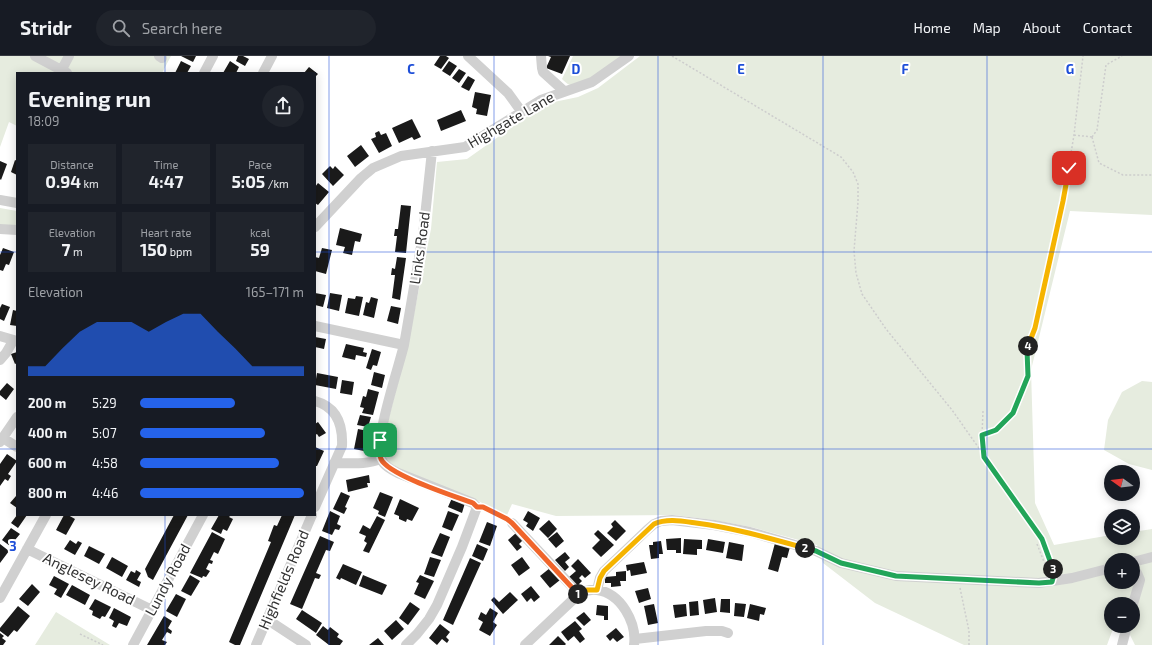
<!DOCTYPE html>
<meta charset="utf-8">
<style>
:root{--surface:#171b24;--page:#20242c;--text:#f1f3f6;--muted:#9ea1a6;--line:#363941;--accent:#2563eb}
body{margin:0;font-family:"Exo 2",sans-serif;background:var(--page);color:var(--text);height:100vh;display:flex;flex-direction:column;font-size:15px;white-space:nowrap}
*{box-sizing:border-box;margin:0}
p{font-size:13px;color:var(--muted)}
.icon{flex:none;width:22px;height:22px;fill:none;stroke:currentColor;stroke-width:2;stroke-linecap:round;stroke-linejoin:round}
.map{position:relative;flex:1;overflow:hidden}
.sheet{position:absolute;left:16px;top:16px;width:300px;height:444px;display:flex;flex-direction:column;background:var(--surface);border-radius:0px;box-shadow:0 2px 10px #0003}
.sheet>*{flex:none}
.needle{width:26px;rotate:285deg}
.tools{position:absolute;left:1104px;top:409px;display:grid;gap:8px}
.tools a{display:grid;place-items:center;width:36px;height:36px;border-radius:50%;background:var(--surface);box-shadow:0 2px 10px #0003;font-size:20px}
.pin{position:absolute;display:grid;place-items:center;width:34px;height:34px;color:#fff;margin:-17px;border-radius:8px;box-shadow:0 2px 6px #0006}
.km{position:absolute;width:20px;height:20px;margin:-10px;border-radius:50%;background:#222;color:#fff;font-size:11px;line-height:20px;text-align:center}
.round{display:grid;place-items:center;flex:none;width:42px;height:42px;border-radius:21px;background:var(--page)}
.summary{display:flex;align-items:center;justify-content:space-between;height:68px;padding:0 12px}
h1{font-size:22px;font-weight:700;line-height:30px}
.metrics{display:grid;grid-template-columns:repeat(3,1fr);gap:6px;height:68px;padding:4px 12px}
.metrics div{display:grid;align-content:center;border-radius:0px;background:var(--page);text-align:center}
.metrics b{font-size:17px;font-weight:700}
.metrics small{font-size:11px;font-weight:400}
.metrics p{font-size:11px}
.chart{height:112px;padding:8px 12px}
.chart p{display:flex;justify-content:space-between}
.chart svg{width:100%;height:72px;margin-top:4px;fill:var(--accent);opacity:.7}
ul{padding:0 12px;list-style:none;font-size:13px}
li{display:grid;grid-template-columns:64px 48px 1fr;align-items:center;height:30px}
li i{height:10px;border-radius:5px;background:var(--accent)}
header{display:flex;align-items:center;gap:24px;box-sizing:border-box;height:56px;padding:0 20px;background:var(--surface);border-bottom:1px solid var(--line)}
header strong{font-size:19px}
nav{display:flex;gap:22px;margin-inline-start:auto;font-size:14px}
.search{width:280px;height:36px;background:var(--page);display:flex;align-items:center;gap:10px;box-sizing:border-box;padding:0 14px;border-radius:22px;color:var(--muted);font-size:15px}
.map>svg:first-child{display:block}
.green{fill:#e6ecdf;fill-rule:evenodd}
.building{fill:#1a1a1a}
.lines{fill:none;stroke-linecap:round;stroke-linejoin:round}
.path{stroke:#cdcdcd;stroke-width:1.5;stroke-dasharray:2 2;stroke-linecap:butt}
.minor{stroke:#d0d0d0;stroke-width:10}
.split-1-casing{stroke:#fff;stroke-width:8}
.split-2-casing{stroke:#fff;stroke-width:8}
.split-3-casing{stroke:#fff;stroke-width:8}
.split-4-casing{stroke:#fff;stroke-width:8}
.split-5-casing{stroke:#fff;stroke-width:8}
.split-1{stroke:#f0652b;stroke-width:5}
.split-2{stroke:#f5b400;stroke-width:5}
.split-3{stroke:#22a559;stroke-width:5}
.split-4{stroke:#22a559;stroke-width:5}
.split-5{stroke:#f5b400;stroke-width:5}
.grid{fill:none;stroke:#1d4ed8;stroke-width:1;stroke-opacity:0.55}
.labels{text-anchor:middle;stroke-width:4;stroke-linejoin:round;paint-order:stroke}
.street-label{font-size:15px;fill:#333;stroke:#fff}
.grid-label{font-size:13px;text-anchor:middle;font-weight:bold;fill:#1d4ed8;stroke:#fff;stroke-width:4;stroke-linejoin:round;paint-order:stroke}
</style>
<header>
<strong>Stridr</strong>
<div class="search"><svg class="icon" aria-label="search" viewBox="0 0 24 24"><circle cx="10" cy="10" r="6"/><path d="M15 15l6 6"/></svg>Search here</div>
<nav><a>Home</a><a>Map</a><a>About</a><a>Contact</a></nav>
</header>
<div class="map">
<svg width="1152" height="589" viewBox="0 0 1152 589">
<rect width="100%" height="100%" fill="#fff"/>
<path class="green" d="M0 0H171L162 17H17V70L9 66 0 91Z
M573 0H624C610 10 590 27 573 29 569 30 565 26 562 23Z
M640 0H1152V159L1070 155 1031 314 1035 447 1054 489 1111 479V482H1133V476L1152 473V589H1135L1130 579 1122 570H1133V548H1111V570H1114L1107 589H964L875 547 823 507 817 489 751 471 714 464 674 459 556 460 512 448 507 459 478 445 413 421 384 403 388 365 407 292 431 173 437 106 467 103 529 59 554 46 578 41 598 32ZM1111 504H1133V526H1111Z
M0 152 17 155V170L0 169Z
M1142 325 1152 326V414L1129 408 1104 394 1108 364 1122 336Z
M56 556 110 589H35Z"/>
<path class="building" d="M181 0H196L193 6Z
M238 0H243L249 3 245 10 236 5Z
M440 0H446L449 2 441 13 434 9Z
M548 0H570L562 18 546 12 551 1Z
M181 5 191 10 187 17H175Z
M230 5 239 11 236 17H223Z
M449 5 457 10 450 20 442 15Z
M309 11 318 18 315 21V17H304Z
M459 13 466 17 459 27 452 22Z
M468 20 475 24 469 35 461 31Z
M475 36 491 39 487 60 476 58 477 53 472 51Z
M461 54 466 65 441 75 437 64Z
M412 63 421 81 414 84 412 81 399 87 392 72Z
M379 75 381 79 386 77 392 90 379 97 371 83 376 81 375 77Z
M361 89 369 100 355 111 347 100Z
M15 104 17 105V119L11 116Z
M0 105 7 108 1 124 0 123Z
M330 110 333 113 335 110 344 119 333 130 322 118Z
M318 127 329 136 318 149 315 147V131Z
M401 149 411 150 406 197 395 196 397 180H394L395 173H398Z
M340 172 362 178 360 186 355 185 352 199 343 197 345 191 336 189Z
M3 192 14 196 9 209 6 208 3 215 0 214V199Z
M322 192 332 194 326 218 315 215 316 209H315V201L319 202Z
M397 201 406 202 400 244 392 242 395 219H391L392 212 395 213Z
M315 237 326 239 323 251 315 249Z
M330 237 342 239 339 255 327 252Z
M356 240 363 241 359 260 345 257 348 242 355 243Z
M371 241 378 243 374 262 363 259 366 246 369 247Z
M2 248 10 251 4 265 0 263V252Z
M391 250 401 252 398 268 387 265Z
M13 254 17 255V270L10 269Z
M315 281 326 283 324 293 315 291Z
M346 288 364 292 363 296 367 297 366 301 356 299 355 304 342 301Z
M372 293 381 296 377 310 373 309 371 314 366 312Z
M17 296V307L15 308 11 298Z
M374 316 385 319 382 332 371 329Z
M317 317 338 321 336 333 315 329Z
M342 324 354 326 352 339 340 337Z
M7 327 14 333 6 344 0 339V335Z
M368 333 379 336 373 359 362 357 364 352 360 351 363 340 366 341Z
M360 359 371 361 368 371 357 369Z
M318 366 326 377 319 381 317 378 315 379V368Z
M358 373 368 375 364 395 354 393Z
M315 391 324 395 317 410H315Z
M7 398 17 405 8 418 11 420 8 425 5 423 0 430V408Z
M369 419 370 427H367L368 431 348 436 346 424Z
M341 436 350 440 345 451 347 452 344 458 333 453Z
M380 436 393 441 385 461 378 458 379 455 373 452Z
M16 440 17 441V452L10 447Z
M452 442 465 447 462 457 448 451Z
M400 443 419 452 412 465 407 463 406 466 399 463V460L394 458Z
M330 455 340 460 337 468 341 470 339 474 335 473 332 479 322 475Z
M448 455 459 459 452 475 442 471Z
M528 455 540 462 533 475 526 470 528 467 523 464Z
M17 459H27L18 472 11 467Z
M64 459H68L75 463 66 479 56 474Z
M174 459H188L153 524 148 521 145 513Z
M219 459H231L229 461 233 463 227 475 223 473 221 478 211 473Z
M282 459H295L240 589H235L229 586 271 486 268 485 274 469 277 470Z
M377 460 385 464 369 497 363 495 367 487 364 485 366 480 359 477 363 469 370 473Z
M549 464 557 473 548 482 539 473Z
M615 464 626 475 616 485 607 477 613 471 611 468Z
M487 466 497 470 490 490 479 486Z
M11 472 20 478 10 490 2 484Z
M598 474 614 489 601 501 592 492 600 484 594 478Z
M212 476 225 483 218 498 214 496 210 504 213 505 212 508 209 507 206 513 210 515 206 521 203 520 202 522 190 517Z
M557 476 564 485 556 492 548 483Z
M440 477 450 481 442 501 431 497Z
M516 477 523 484 519 488 522 491 517 495 508 484Z
M320 480 334 486 330 495 326 494 316 517 321 519 319 523 315 522 302 553 290 548Z
M681 482V497H676V494H667L666 483Z
M684 483 702 484V493H697V499L683 498Z
M708 483 725 486 723 497 706 494Z
M70 484 76 488 78 485 82 487 75 499 64 493Z
M661 485 663 498H659V502L651 503 649 489H653V486Z
M729 486 744 489 742 505 726 502Z
M775 487 790 491 787 502 782 501 778 516 768 513Z
M0 488 9 495 0 507Z
M477 488 488 493 483 505 472 500Z
M89 490 105 498 99 508 84 500Z
M565 496 570 502 565 506 569 511 565 515 555 504Z
M112 501 128 510 122 521 106 512Z
M430 501 441 504 434 521 424 518Z
M522 501 530 512 519 520 511 509Z
M470 502 481 507 453 569 443 564Z
M578 503 591 517 585 522 582 519 579 522 582 525 577 530 569 521 576 515 571 510Z
M644 506 647 517 631 520 630 514 627 515 626 509Z
M343 508 362 516 356 529 341 522 340 524 336 522Z
M550 512 560 524 550 532 540 520Z
M136 514 141 517 137 524 141 526 139 531 126 524 131 515 135 517Z
M626 515V525H620L621 530 611 531V527H605V521L616 520V516Z
M190 519 200 525 191 540 181 535Z
M363 519 387 529 382 539 359 530Z
M420 519 434 525 425 543 414 538 419 527 416 526Z
M54 520 69 528 61 542 54 538 57 533 49 529Z
M32 528 40 536 28 550 19 543Z
M72 529 90 539 85 549 66 539Z
M531 530 540 541 534 546 531 542 527 546 521 538Z
M648 532 651 543 639 547 635 535Z
M510 536 518 544 503 558 491 544 494 541 499 546Z
M176 538 186 543 177 561 166 555Z
M715 542 717 556 705 558 703 544Z
M95 543 111 551 105 561 102 560 100 563 92 559 93 555 89 553Z
M721 543H730V557L720 556Z
M698 545 699 559 690 560 689 546Z
M410 546 420 553 408 569 399 562Z
M735 547 746 548 744 561 734 560Z
M654 548 658 567 648 569 644 550Z
M686 548 687 560 675 562 673 549Z
M750 548 766 552 764 559 760 558 759 565 747 562Z
M597 549 608 550V564H604V560L596 559Z
M18 550 30 560 17 576 14 574 8 581 0 575V572Z
M114 552 131 561 127 570 119 567 116 572 112 570 114 565 109 562Z
M490 552 498 557 493 566 497 569 490 580 479 574 483 566 478 563 481 556 486 559Z
M302 554 322 567 316 577 296 563Z
M584 556 591 564 584 570 576 562Z
M164 560 172 565 168 572 172 575 171 578 167 576 162 584 167 586 165 589H147Z
M396 564 404 573 392 584 384 575Z
M575 565 582 573 579 575 585 583 580 587 574 580 568 585 561 576Z
M440 568 450 576 446 581 449 584 447 587 442 583 437 589 429 582Z
M323 570 328 574 330 571 339 578 337 581 343 585 340 589H329L316 579Z
M616 572 624 581 617 586 613 582 610 585 606 580Z
M0 577 4 580 2 582 6 585 3 589H0Z
M558 580 566 588 565 589H549Z
M378 582 384 589H369Z"/>
<g class="lines">
<path class="path" d="M672 0 841 101 853 116 858 128V146L854 195 856 217 862 238 886 273 952 354 1043 483 1053 515
M1074 79 1092 81
M1092 81 1097 74 1106 9 1122 0
M1092 81 1099 107 1123 119H1152
M983 355 982 379 984 399
M982 379 996 374 1013 357 1028 320 1027 294 1035 271 1063 145 1074 79 1083 0
M486 453 504 462
M1037 488 1048 516
M960 532 969 575V589
M80 578 103 589"/>
<path class="minor" d="M35 0 67 17
M159 0 162 2
M468 0 508 37 521 55
M541 0 542 12 543 16 564 35
M60 17 69 0
M204 17 213 0
M263 17 272 0
M0 144 17 147
M315 171 361 122 373 112 401 100 465 91 541 44 592 26 629 0
M0 173 17 174
M315 270 404 289C399 310 373 387 381 403 384 410 392 414 398 417L473 447 477 451 462 491 437 549 429 563 417 578 406 589
M0 280 17 285
M404 289 423 179 432 95
M0 304 6 297 13 285
M315 345C337 351 343 369 342 390L315 451
M3 382 17 391
M0 386 17 361
M334 407C350 407 367 409 381 403
M512 467 579 538
M27 493 152 554
M1133 506 1152 501
M597 534 600 522 604 515 647 474 654 468 661 465 672 464 714 469 750 476 816 495 841 507 896 520 1039 527 1072 522 1111 512
M0 542 46 459
M1133 548 1140 524 1137 517 1133 515
M268 564 306 589
M635 583 706 575H722L728 577
M133 589 203 459
M256 589 312 459
M525 589 579 538C584 535 590 533 597 534 621 537 637 567 634 589
M1122 589 1127 570"/>
</g>
<g class="lines">
<defs>
<path id="split-1" d="M380 384C380 390 378 397 381 403 388 419 454 440 473 447L477 451H483L507 463 512 467 578 538"/>
<path id="split-2" d="M578 538 587 534H597L600 522 604 515 654 468C667 462 682 465 696 467 734 472 769 482 805 492"/>
<path id="split-3" d="M805 492 816 495 841 507 896 520 1039 527 1052 526 1054 518 1053 513"/>
<path id="split-4" d="M1028 290 1027 294 1028 320 1013 357 996 374 982 379 984 401 1042 483 1053 513"/>
<path id="split-5" d="M1028 290 1035 272 1063 145 1069 112"/>
</defs>
<use href="#split-1" class="split-1-casing"/>
<use href="#split-2" class="split-2-casing"/>
<use href="#split-3" class="split-3-casing"/>
<use href="#split-4" class="split-4-casing"/>
<use href="#split-5" class="split-5-casing"/>
<use href="#split-1" class="split-1"/>
<use href="#split-2" class="split-2"/>
<use href="#split-3" class="split-3"/>
<use href="#split-4" class="split-4"/>
<use href="#split-5" class="split-5"/>
</g>
<path class="grid" d="M165 0V17M329 0V589M494 0V589M658 0V589M823 0V589M987 0V589M0 196H17M315 196H1152M0 393H17M315 393H1152M165 459V589"/>
<g class="labels">
<g class="street-label">
<text transform="translate(511 64) rotate(-30)" y="5">Highgate Lane</text>
<text transform="translate(420 192) rotate(-82)" y="5">Links Road</text>
<text transform="translate(89 523) rotate(26)" y="5">Anglesey Road</text>
<text transform="translate(168 524) rotate(-62)" y="5">Lundy Road</text>
<text transform="translate(284 524) rotate(-67)" y="5">Highfields Road</text>
</g>
</g>
<g class="grid-label">
<text x="411" y="18">C</text>
<text x="576" y="18">D</text>
<text x="741" y="18">E</text>
<text x="905" y="18">F</text>
<text x="1070" y="18">G</text>
<text x="13" y="495">3</text>
</g>
</svg>
<div class="tools">
<a><svg class="needle" viewBox="-14 -14 28 28"><path d="M0-13l5 13h-10z" fill="#e53935"/><path d="M0 13l5-13h-10z" fill="#9ea1a6"/></svg></a>
<a><svg class="icon" aria-label="layers" viewBox="0 0 24 24"><path d="M12 4l9 5-9 5-9-5zM3 14l9 5 9-5"/></svg></a>
<a>+</a>
<a>−</a>
</div>
<div class="pin" style="left:380px;top:384px;background:#1e9e55"><svg class="icon" aria-label="arrive" viewBox="0 0 24 24"><path d="M6 21V4h12l-3 4 3 4H6"/></svg></div>
<div class="pin" style="left:1069px;top:112px;background:#d93025"><svg class="icon" aria-label="check" viewBox="0 0 24 24"><path d="M5 12l5 5 9-10"/></svg></div>
<b class="km" style="left:578px;top:538px">1</b>
<b class="km" style="left:805px;top:492px">2</b>
<b class="km" style="left:1053px;top:513px">3</b>
<b class="km" style="left:1028px;top:290px">4</b>
<section class="sheet">
<div class="summary"><div><h1>Evening run</h1><p>18:09</p></div><a class="round"><svg class="icon" aria-label="share" viewBox="0 0 24 24"><path d="M12 15V3M7 8l5-5 5 5M5 13v7h14v-7"/></svg></a></div>
<div class="metrics">
<div><p>Distance</p><b>0.94<small> km</small></b></div>
<div><p>Time</p><b>4:47</b></div>
<div><p>Pace</p><b>5:05<small> /km</small></b></div>
</div>
<div class="metrics">
<div><p>Elevation</p><b>7<small> m</small></b></div>
<div><p>Heart rate</p><b>150<small> bpm</small></b></div>
<div><p>kcal</p><b>59</b></div>
</div>
<div class="chart"><p><span>Elevation</span>165–171 m</p>
<svg viewBox="0 0 160 44" preserveAspectRatio="none"><path d="M0 44V38L10 38L20 27L30 17L40 11L50 11L60 11L70 17L80 11L90 6L100 6L110 17L120 27L130 38L140 38L150 38L160 38V44z"/></svg>
</div>
<ul>
<li><b>200 m</b>5:29<i style="width:58%"></i></li>
<li><b>400 m</b>5:07<i style="width:76%"></i></li>
<li><b>600 m</b>4:58<i style="width:85%"></i></li>
<li><b>800 m</b>4:46<i style="width:100%"></i></li>
</ul>
</section>
</div>
